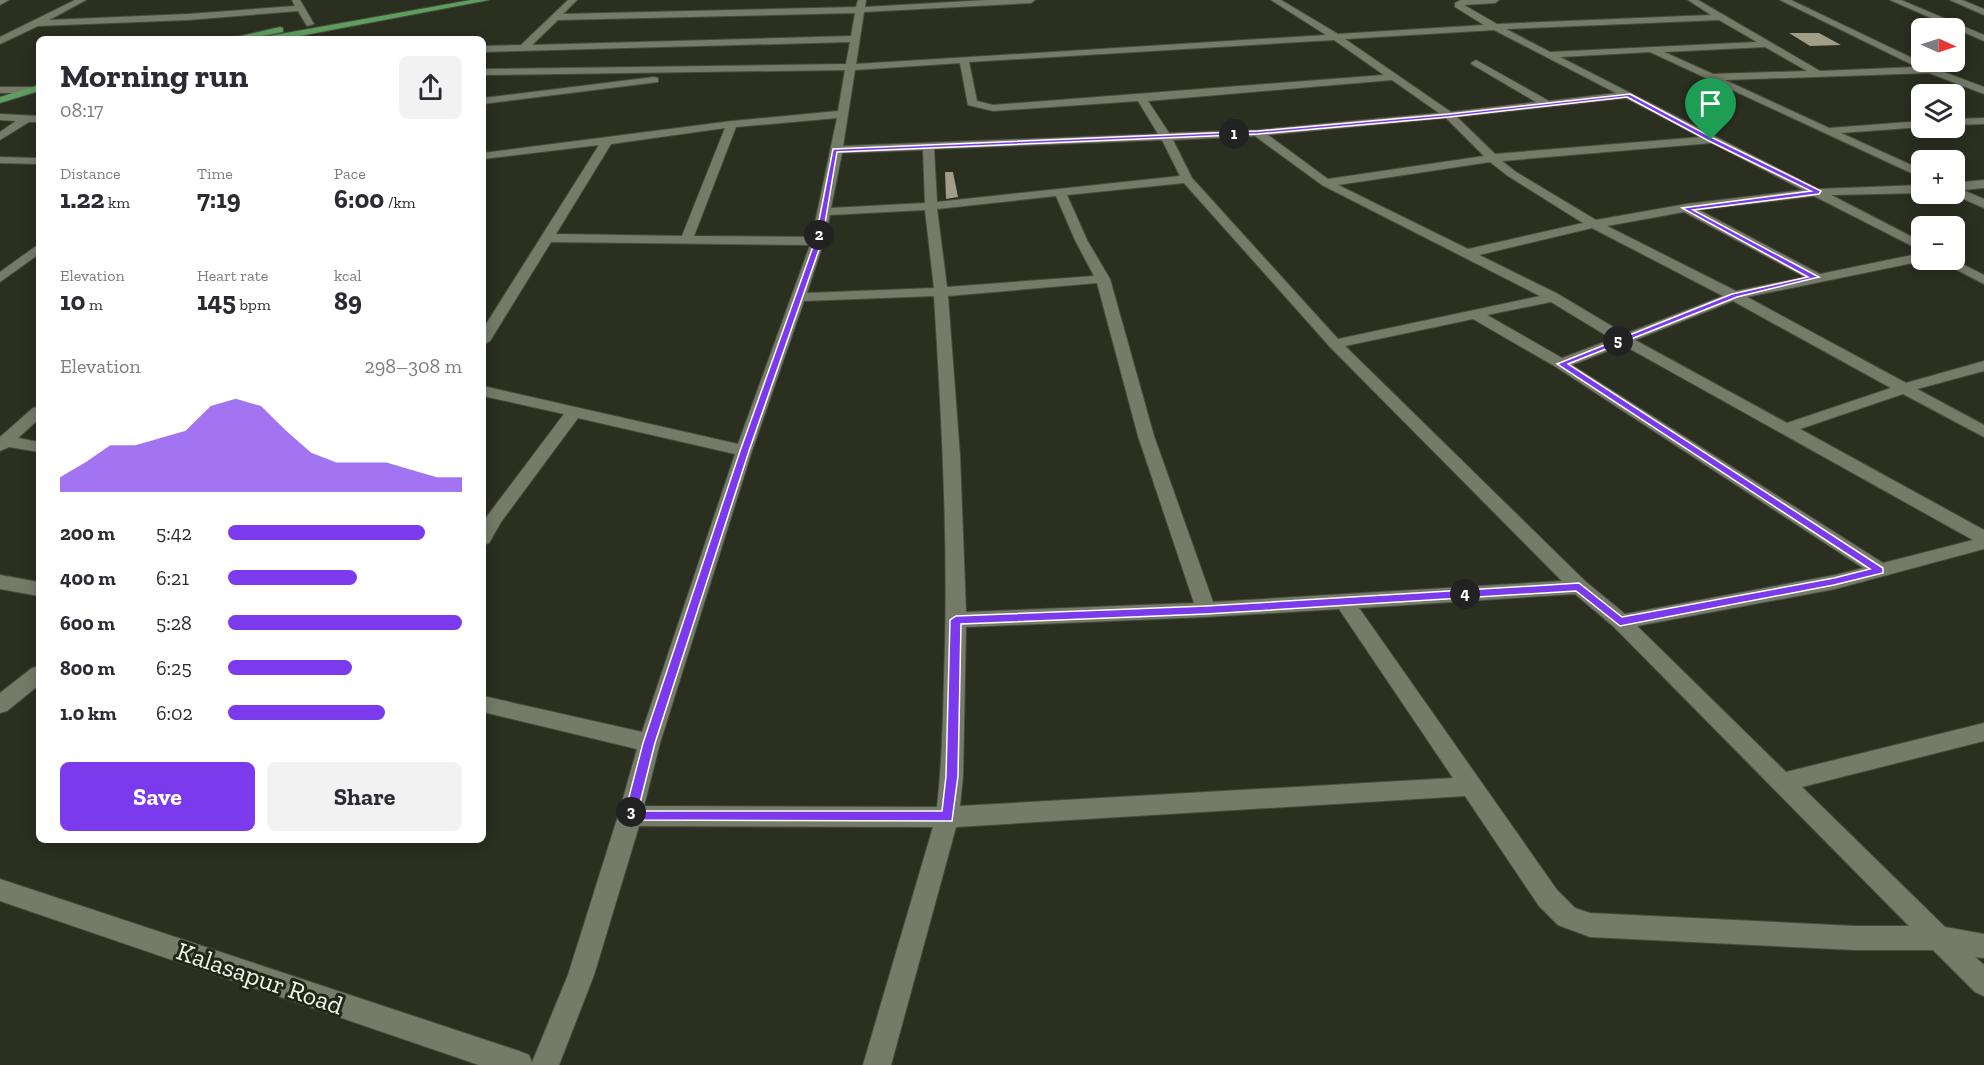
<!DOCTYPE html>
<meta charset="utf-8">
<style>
:root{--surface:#fff;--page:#f2f2f3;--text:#2b2b33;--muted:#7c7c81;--accent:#7c3aed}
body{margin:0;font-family:"Zilla Slab",serif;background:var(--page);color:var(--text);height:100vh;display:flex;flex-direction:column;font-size:22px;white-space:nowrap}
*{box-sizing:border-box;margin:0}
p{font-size:20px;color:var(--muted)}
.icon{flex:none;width:33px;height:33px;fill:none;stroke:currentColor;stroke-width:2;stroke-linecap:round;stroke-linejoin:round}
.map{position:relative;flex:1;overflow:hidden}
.side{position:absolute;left:36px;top:36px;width:450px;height:807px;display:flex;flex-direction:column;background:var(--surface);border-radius:9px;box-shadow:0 3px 15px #0003}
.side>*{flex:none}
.needle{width:39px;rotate:93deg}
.buttons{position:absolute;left:1911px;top:18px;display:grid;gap:12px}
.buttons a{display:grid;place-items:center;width:54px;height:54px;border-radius:9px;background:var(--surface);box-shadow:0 3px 15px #0003;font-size:30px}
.pin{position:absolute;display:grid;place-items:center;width:51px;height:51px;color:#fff;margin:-62px -26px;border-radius:50% 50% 50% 0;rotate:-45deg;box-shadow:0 0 6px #0007}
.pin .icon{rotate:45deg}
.km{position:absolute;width:30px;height:30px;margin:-15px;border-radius:50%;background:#222;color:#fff;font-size:16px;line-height:30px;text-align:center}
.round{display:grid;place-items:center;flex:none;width:63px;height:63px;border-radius:9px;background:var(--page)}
.head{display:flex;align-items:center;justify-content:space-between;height:102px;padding:0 24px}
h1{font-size:33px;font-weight:700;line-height:45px}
.metrics{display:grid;grid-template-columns:repeat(3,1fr);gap:9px;height:102px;padding:6px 24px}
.metrics div{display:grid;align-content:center}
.metrics b{font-size:26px;font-weight:700}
.metrics small{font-size:16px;font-weight:400}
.metrics p{font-size:16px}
.chart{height:168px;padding:12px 24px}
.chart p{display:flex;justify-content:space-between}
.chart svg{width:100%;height:108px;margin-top:6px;fill:var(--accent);opacity:.7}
.primary-button{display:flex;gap:12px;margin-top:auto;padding:12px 24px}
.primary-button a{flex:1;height:69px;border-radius:9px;background:var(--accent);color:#fff;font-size:24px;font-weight:700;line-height:69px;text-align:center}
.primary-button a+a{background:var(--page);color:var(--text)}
ul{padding:0 24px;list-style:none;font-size:20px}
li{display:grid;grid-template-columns:96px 72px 1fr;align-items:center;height:45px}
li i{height:15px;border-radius:8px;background:var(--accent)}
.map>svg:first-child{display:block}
.building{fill:#a09d89}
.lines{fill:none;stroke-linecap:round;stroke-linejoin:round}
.minor-casing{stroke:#484c3f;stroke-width:2}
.tertiary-casing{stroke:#484c3f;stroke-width:2}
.primary-casing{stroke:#484c3f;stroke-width:2}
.minor{fill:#757b69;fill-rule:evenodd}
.tertiary{fill:#757b69;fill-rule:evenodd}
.primary{fill:#5e9f5f;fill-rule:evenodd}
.route{fill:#7c3aed;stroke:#fff;stroke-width:1.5;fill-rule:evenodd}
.labels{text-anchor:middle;stroke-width:6;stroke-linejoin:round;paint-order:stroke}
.near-street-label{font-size:26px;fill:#f1f4ea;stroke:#212616}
</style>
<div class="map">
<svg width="1984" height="1065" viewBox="0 0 1984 1065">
<rect width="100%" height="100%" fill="#2a2f20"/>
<path class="building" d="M1789 33H1819L1841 45 1810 46Z
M945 172H953L958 197 946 199Z"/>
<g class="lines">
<defs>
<path id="minor" d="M0 0H9L0 5Z
M75 0H86L49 20 188 14 295 6 292 0H300L314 24 307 26 298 11 188 20 38 26 0 44V37Z
M568 0H577L563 14 856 7 858 0H866L865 7 987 0H1035L1031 3 864 12 856 64 1326 35 1271 0H1281L1338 34 1484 25 1455 7V3L1461 0H1499L1495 3 1464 5 1497 24 1711 15 1688 0H1698L1820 71 1917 67 1780 0H1791L1933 68 1984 87V94L1929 73 1725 80 1829 128 1922 121V127L1841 133 1922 170V178L1650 52 1560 57 1818 189 1922 185V193L1831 195 1922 242V251L1814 196 1699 210 1820 274 1922 253V260H1927L1747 297 1906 383 1984 361V371L1917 389 1984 425V437L1903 394 1800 429 1984 530V549L1835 589 1637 626 1786 772 1984 723V741L1802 787 1945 927 1984 934V958L1975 957 1984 965V996L1975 992 1933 950H1855L1590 937 1558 925 1539 906 1465 796 956 827 891 1065H863L933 827 639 826 594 975 559 1065H531L568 975 618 816 637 749 483 712V696L642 732 735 454 578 418 501 522 489 543 483 545V523L488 515 564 414 483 396V386L738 444 810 245 551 242 490 341 483 345V329L599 145 483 159V153L732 121 838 111 845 70 483 75V69L846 64 850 42 483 52V46L521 45ZM855 13 851 36 532 45 558 20ZM1719 20 1757 42 1550 52 1506 29ZM1494 30 1616 93 1549 101 1476 60 1471 63 1473 65 1536 102 1451 112 1345 39ZM1334 40 1384 75 993 105 977 101 969 62ZM1765 47 1807 71 1713 74 1664 52ZM960 63 968 105 993 111 1138 101 1158 134 843 146 855 70ZM1392 80 1439 113 1258 130 1169 133 1148 101ZM1626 98 1701 137 1495 154 1457 117ZM837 118 812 237 694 236 736 127ZM1446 118 1484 156 1328 179 1268 135ZM725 128 682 236 556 234 611 144ZM1255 136 1322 185 1540 296 1338 339 1192 178 1173 140ZM1162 140 1180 176 937 202 934 149ZM1712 143 1803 190 1686 204 1596 220 1516 172 1502 161ZM923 150 925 203 831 208 842 153ZM1490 162 1508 176 1583 223 1468 249 1338 185ZM1184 183 1330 347 1562 581 1213 602 1154 436 1110 279 1087 240 1067 195ZM1056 196 1075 240 1094 276 947 287 937 209ZM925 210 934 288 807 293 824 241 830 215ZM1684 212 1805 277 1736 291 1607 226ZM1592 228 1723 296 1625 334 1558 294 1479 255ZM1097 283 1138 436 1194 603 966 612 960 456 948 296ZM934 296C942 424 949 551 944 679 943 722 942 765 937 807L644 806 660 743 752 451 804 301ZM1733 301 1891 388 1787 423 1635 340ZM1551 302 1612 339 1562 358 1487 315ZM1473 319 1556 367 1863 568 1835 575 1625 614 1586 582 1345 346ZM1623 345 1973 540 1883 563 1572 365ZM1575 594 1614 627 1909 926H1855L1590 913 1575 908 1557 890 1359 608ZM1339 609 1453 778 960 806 963 776 966 627 1206 617Z
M1890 0H1901L1984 35V41Z
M1950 0H1962L1984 9V15Z
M654 77 658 78V82L483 104V98Z
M0 87H33L38 90 33 93H0Z
M0 114 39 116V122H29L0 140V132L16 121 0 120Z
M1984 118V124L1954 125V119Z
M0 157 39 158V164L0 163Z
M1984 180V188L1963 190 1984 199V208L1952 194H1954V183Z
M39 244V254L0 282V272Z
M1938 260H1954L1984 275V284Z
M39 406V419L18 438 39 442V452L9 447 0 451V437L33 408Z
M0 575 39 582V596L0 589Z
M39 666V685L7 711 0 713V693L32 668Z"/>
<path id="tertiary" d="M0 879 519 1051 529 1055 533 1065H479L0 901Z"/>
<path id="primary" d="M471 0H489L284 39H264L269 36Z
M280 27 283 28V32L247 39H227Z
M39 85V91L0 103V97Z"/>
</defs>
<use href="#minor" class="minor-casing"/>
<use href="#tertiary" class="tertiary-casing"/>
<use href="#primary" class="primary-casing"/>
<use href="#minor" class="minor"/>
<use href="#tertiary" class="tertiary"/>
<use href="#primary" class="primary"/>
</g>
<path class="route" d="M1630 94 1713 138 1821 191 1819 194 1693 210 1819 277 1737 297 1568 364 1883 568V573L1834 585 1620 626 1576 591 1206 614 961 624 958 776 952 821 626 820 624 816 643 743 740 451 815 241 833 149 1258 131 1449 114ZM1627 97 1709 141 1811 191 1682 208 1808 277 1732 294 1557 364 1870 569 1834 578 1622 617 1579 583 1206 606 956 616 950 620 946 776 942 811H638L655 743 749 451 822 241 837 152 1258 134 1449 117Z"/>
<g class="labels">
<g class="near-street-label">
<text transform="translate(260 978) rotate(19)" y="9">Kalasapur Road</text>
</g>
</g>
</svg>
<div class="buttons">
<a><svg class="needle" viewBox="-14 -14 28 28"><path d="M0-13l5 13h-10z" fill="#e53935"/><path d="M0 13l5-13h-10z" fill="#7c7c81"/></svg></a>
<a><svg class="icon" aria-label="layers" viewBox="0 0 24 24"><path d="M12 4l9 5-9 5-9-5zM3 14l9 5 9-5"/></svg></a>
<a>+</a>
<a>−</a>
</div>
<div class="pin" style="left:1711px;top:140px;background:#1e9e55"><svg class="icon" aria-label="arrive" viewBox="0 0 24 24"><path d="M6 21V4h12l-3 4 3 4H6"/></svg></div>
<b class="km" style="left:1234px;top:134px">1</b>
<b class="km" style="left:819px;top:235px">2</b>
<b class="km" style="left:631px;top:812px">3</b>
<b class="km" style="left:1465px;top:594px">4</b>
<b class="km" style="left:1618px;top:341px">5</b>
<section class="side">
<div class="head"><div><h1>Morning run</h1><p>08:17</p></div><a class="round"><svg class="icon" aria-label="share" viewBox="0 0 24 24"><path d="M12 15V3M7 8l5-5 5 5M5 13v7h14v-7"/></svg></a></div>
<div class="metrics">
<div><p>Distance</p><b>1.22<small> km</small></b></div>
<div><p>Time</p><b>7:19</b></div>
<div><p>Pace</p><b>6:00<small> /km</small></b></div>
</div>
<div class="metrics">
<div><p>Elevation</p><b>10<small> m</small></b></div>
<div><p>Heart rate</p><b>145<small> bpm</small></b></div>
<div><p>kcal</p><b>89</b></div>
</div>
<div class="chart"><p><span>Elevation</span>298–308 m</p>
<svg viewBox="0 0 160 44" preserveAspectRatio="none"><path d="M0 44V38L10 32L20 25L30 25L40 22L50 19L60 9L70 6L80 9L90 19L100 28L110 32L120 32L130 32L140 35L150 38L160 38V44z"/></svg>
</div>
<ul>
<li><b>200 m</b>5:42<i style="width:84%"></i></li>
<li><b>400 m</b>6:21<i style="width:55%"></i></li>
<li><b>600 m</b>5:28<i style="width:100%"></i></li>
<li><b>800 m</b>6:25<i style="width:53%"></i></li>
<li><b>1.0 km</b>6:02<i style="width:67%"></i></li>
</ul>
<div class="primary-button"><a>Save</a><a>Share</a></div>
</section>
</div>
